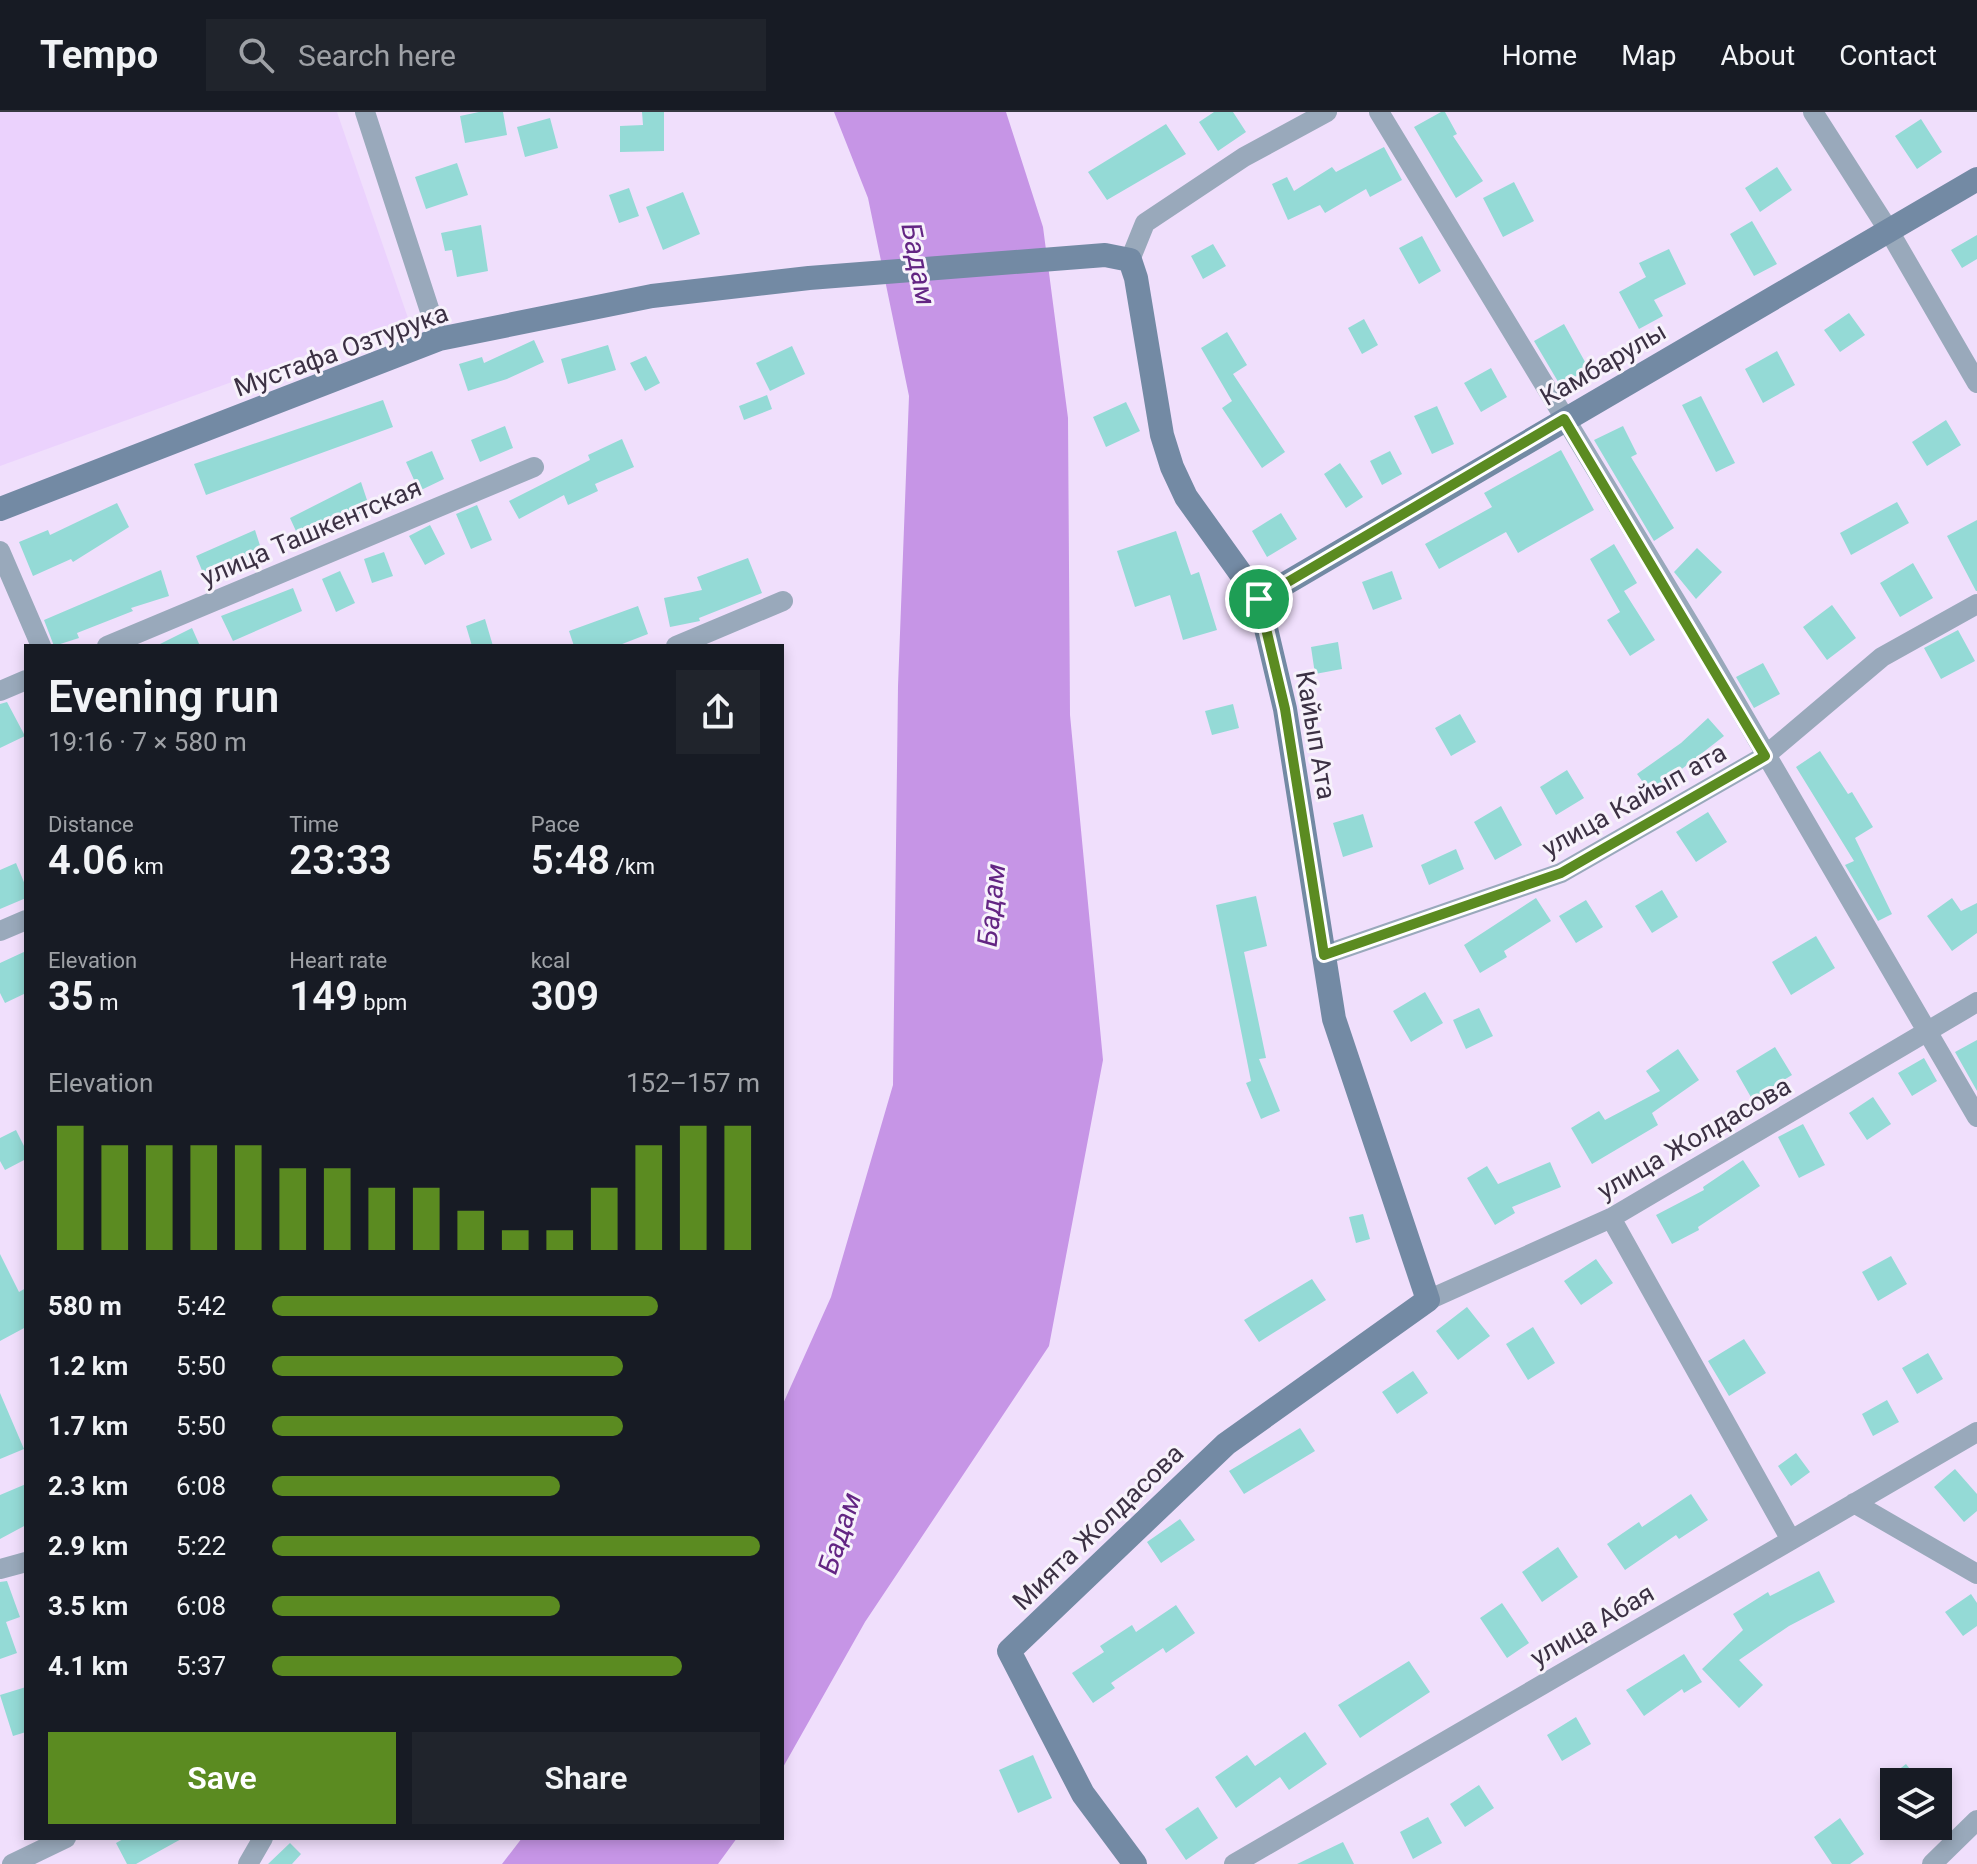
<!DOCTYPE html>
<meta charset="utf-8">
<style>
:root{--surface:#171b24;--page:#20242c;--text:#f1f3f6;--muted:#9ea1a6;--line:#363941;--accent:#5b8b21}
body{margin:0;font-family:Roboto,sans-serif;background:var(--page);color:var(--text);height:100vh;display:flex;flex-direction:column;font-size:30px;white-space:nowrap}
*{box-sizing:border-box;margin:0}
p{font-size:26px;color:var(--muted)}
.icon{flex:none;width:44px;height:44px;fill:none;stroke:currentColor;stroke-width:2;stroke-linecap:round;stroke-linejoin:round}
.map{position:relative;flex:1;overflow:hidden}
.side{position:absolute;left:24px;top:532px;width:760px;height:1196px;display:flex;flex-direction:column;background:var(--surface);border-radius:0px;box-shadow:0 4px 12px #0003}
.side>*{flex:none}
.buttons{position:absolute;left:1880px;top:1656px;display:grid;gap:16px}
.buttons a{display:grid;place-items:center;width:72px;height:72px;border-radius:0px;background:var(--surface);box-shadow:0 4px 12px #0003;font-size:40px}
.pin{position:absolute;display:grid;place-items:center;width:68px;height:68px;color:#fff;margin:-34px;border:4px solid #fff;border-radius:50%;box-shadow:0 2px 8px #0007}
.round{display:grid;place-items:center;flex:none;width:84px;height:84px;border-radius:0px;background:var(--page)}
.head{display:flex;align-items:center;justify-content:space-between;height:136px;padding:0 24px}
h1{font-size:44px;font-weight:600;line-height:60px}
.metrics{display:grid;grid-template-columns:repeat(3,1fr);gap:12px;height:136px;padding:8px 24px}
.metrics div{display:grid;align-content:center}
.metrics b{font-size:40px;font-weight:600}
.metrics small{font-size:22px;font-weight:400}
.metrics p{font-size:22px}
.chart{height:224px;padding:16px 24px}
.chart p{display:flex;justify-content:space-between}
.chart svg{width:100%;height:144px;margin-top:8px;stroke:var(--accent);stroke-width:6}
.button{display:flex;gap:16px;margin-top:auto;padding:16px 24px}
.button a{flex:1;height:92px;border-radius:0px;background:var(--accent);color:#fff;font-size:32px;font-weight:600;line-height:92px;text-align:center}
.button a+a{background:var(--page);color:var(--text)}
ul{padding:0 24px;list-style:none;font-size:26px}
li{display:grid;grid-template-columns:128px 96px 1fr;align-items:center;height:60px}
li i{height:20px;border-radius:10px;background:var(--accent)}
header{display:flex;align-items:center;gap:48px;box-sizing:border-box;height:112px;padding:0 40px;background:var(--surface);border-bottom:2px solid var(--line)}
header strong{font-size:38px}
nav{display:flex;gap:44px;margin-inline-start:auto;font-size:28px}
.search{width:560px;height:72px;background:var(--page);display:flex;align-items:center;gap:20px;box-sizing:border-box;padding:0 28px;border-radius:0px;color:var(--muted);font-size:30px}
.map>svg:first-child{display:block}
.built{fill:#ebd2fd}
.water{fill:#c695e6}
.building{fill:#94dad6}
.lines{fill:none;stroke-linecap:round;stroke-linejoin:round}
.street{stroke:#99a9bb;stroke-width:20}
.secondary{stroke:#738aa4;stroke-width:24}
.route-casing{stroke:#fff;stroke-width:16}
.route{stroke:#5b8b21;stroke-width:10}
.labels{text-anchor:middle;stroke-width:6;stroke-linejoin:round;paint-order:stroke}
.street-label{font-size:26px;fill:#3c3144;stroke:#f7f2fb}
.water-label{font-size:28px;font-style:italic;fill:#632583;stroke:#f7f2fb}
</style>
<header>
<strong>Tempo</strong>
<div class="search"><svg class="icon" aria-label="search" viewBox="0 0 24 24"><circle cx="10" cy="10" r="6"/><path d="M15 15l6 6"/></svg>Search here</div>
<nav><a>Home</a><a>Map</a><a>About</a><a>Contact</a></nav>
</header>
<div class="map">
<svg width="1977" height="1752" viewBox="0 0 1977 1752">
<rect width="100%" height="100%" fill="#f0dffc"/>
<path class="built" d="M0 0H337L408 206 0 354Z"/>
<path class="water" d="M834 0H1006L1043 115 1068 306 1070 603 1103 948 1049 1234 865 1510 782 1657V1294L831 1185 893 973 898 574 909 284 868 86Z
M522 1726H737L718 1752H502Z"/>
<path class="building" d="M479 0H503L507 23 465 31 460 4Z
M642 0H664V39L620 40V14L643 13Z
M1214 0H1233L1246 20 1218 39 1199 10Z
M1441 0H1445L1457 22 1453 24 1483 69 1456 86 1414 15Z
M550 6 558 36 525 45 517 15Z
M1921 7 1942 40 1917 57 1895 24Z
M1166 12 1186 42 1107 88 1088 60Z
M1384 35 1402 68 1370 85 1366 77 1325 101 1320 93 1288 108 1272 72 1287 65 1294 79 1332 55 1336 60Z
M457 51 468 83 426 97 415 65Z
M1777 55 1792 78 1760 100 1745 76Z
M1514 70 1534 109 1503 125 1483 86Z
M629 76 639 104 619 111 609 83Z
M683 80 700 122 663 138 646 95Z
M1752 109 1777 152 1754 164 1730 122Z
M481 113 488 159 457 165 452 138 445 139 441 121Z
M1977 123V147L1962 156 1951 138Z
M1422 124 1441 159 1419 172 1399 136Z
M1213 132 1226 154 1203 167 1191 144Z
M1669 137 1686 172 1654 188 1663 204 1639 217 1619 180 1646 165 1639 151Z
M1849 201 1865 223 1840 240 1824 218Z
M1364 207 1378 233 1362 242 1348 216Z
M1564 212 1589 257 1560 273 1534 229Z
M1227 220 1247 253 1233 262 1285 340 1262 356 1222 296 1232 289 1201 236Z
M534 228 544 250 507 267 468 279 459 252 482 245 484 251Z
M608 233 616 258 568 272 561 247Z
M792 234 805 262 770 279 756 251Z
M1777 239 1795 273 1763 291 1745 257Z
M646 244 660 271 645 279 630 251Z
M1491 256 1507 285 1481 300 1464 271Z
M767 283 772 297 744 308 739 294Z
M1701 284 1735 351 1716 360 1682 293Z
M383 288 393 315 206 383 194 352Z
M1126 290 1140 319 1106 335 1093 305Z
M1437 294 1454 332 1432 342 1414 304Z
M1946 308 1961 333 1927 354 1912 330Z
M505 314 513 336 480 350 471 328Z
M1623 314 1637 342 1631 345 1674 416 1654 429 1594 328Z
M622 327 634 355 595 372 598 379 568 393 564 383 519 407 509 389 590 348 588 343Z
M1561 338 1594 398 1518 441 1506 420 1439 457 1425 432 1492 395 1484 381Z
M432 339 444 367 419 379 406 350Z
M1390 339 1402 362 1382 373 1370 349Z
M1340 351 1363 385 1346 396 1324 362Z
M361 370 370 397 301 430 290 406Z
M1897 390 1909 411 1851 443 1840 421Z
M117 391 129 415 73 450 71 447 33 464 19 430 48 418 50 423Z
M477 393 492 428 471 437 456 402Z
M1281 401 1297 427 1267 445 1252 419Z
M1977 408V479H1976L1947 424Z
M430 413 445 442 425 453 409 424Z
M255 418 264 446 206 468 196 444Z
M1176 419 1191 463 1199 460 1217 518 1183 528 1170 483 1135 495 1117 439Z
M1614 432 1637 471 1624 479 1655 528 1630 544 1607 508 1620 500 1590 447Z
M1697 436 1722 460 1696 487 1674 460Z
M384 440 393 464 372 471 364 447Z
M748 446 762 481 699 506 700 509 670 515 664 486 702 478 697 465Z
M1913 451 1933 486 1900 505 1880 471Z
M161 458 169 484 131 496 133 499 77 521 79 526 54 534 44 508Z
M340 459 355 491 336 500 322 467Z
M1392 459 1402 487 1373 498 1362 470Z
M293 476 302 499 233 529 221 504Z
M1832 493 1856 526 1827 548 1803 515Z
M638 494 648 522 617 534H574L569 519Z
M485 507 493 534H472L466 514Z
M192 516 200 534H156Z
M1958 518 1975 549 1941 567 1924 536Z
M1338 530 1342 557 1315 562 1311 535Z
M1763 551 1780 582 1754 596 1736 565Z
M7 590 25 624 0 636V592Z
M1233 592 1239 616 1212 623 1205 599Z
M1460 602 1476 630 1451 644 1435 616Z
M1708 606 1724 624 1651 681 1637 662 1681 631Z
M1820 639 1848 682 1852 680 1873 715 1855 726 1892 802 1878 809 1845 753 1854 749 1796 655Z
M1567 658 1584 686 1556 703 1540 675Z
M1501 694 1522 733 1495 748 1474 710Z
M1708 700 1727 730 1696 750 1676 720Z
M1363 702 1373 735 1343 745 1333 711Z
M1456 737 1464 757 1429 773 1421 753Z
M16 751 26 775V786L0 797V758Z
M1662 778 1678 805 1652 821 1635 794Z
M1256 784 1267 834 1244 840 1266 946 1259 947 1280 999 1261 1007 1246 971 1251 969 1216 793Z
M1536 786 1551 809 1504 839 1507 845 1480 861 1464 833Z
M1952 786 1961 799 1977 791V821L1952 839 1927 804Z
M1586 788 1603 815 1576 831 1559 804Z
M1816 824 1835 856 1791 883 1772 850Z
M26 839V881L5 891 0 881V851Z
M1425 880 1443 911 1411 930 1393 899Z
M1479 896 1493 924 1466 937 1453 908Z
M1977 928V979L1955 940Z
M1775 935 1792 963 1752 987 1736 959Z
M1678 937 1699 968 1652 1001 1658 1013 1592 1052 1571 1016 1599 999 1605 1008 1660 979 1646 959Z
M1924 946 1937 969 1912 984 1898 961Z
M1873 985 1891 1012 1867 1028 1849 1001Z
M1803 1012 1825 1053 1799 1066 1778 1025Z
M16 1018 26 1038V1047L5 1058 0 1049V1026Z
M1743 1048 1760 1074 1698 1115 1699 1118 1672 1132 1656 1103 1704 1078 1703 1075Z
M1550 1050 1561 1075 1512 1095 1515 1101 1495 1113 1467 1066 1487 1054 1498 1072Z
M1363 1102 1370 1127 1356 1131 1349 1105Z
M0 1142 19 1180 26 1176V1215L0 1229Z
M1891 1144 1907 1172 1878 1189 1862 1160Z
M1596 1147 1613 1171 1581 1193 1564 1169Z
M1312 1167 1326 1188 1259 1230 1244 1208Z
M1467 1195 1490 1224 1458 1248 1436 1219Z
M1533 1215 1555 1251 1528 1268 1506 1232Z
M1744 1227 1766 1261 1729 1284 1708 1249Z
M1928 1241 1943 1267 1917 1282 1902 1256Z
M1413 1259 1428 1281 1397 1302 1382 1280Z
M0 1281 24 1337 0 1347Z
M1887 1288 1899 1310 1873 1324 1862 1302Z
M1300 1316 1315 1339 1244 1382 1229 1359Z
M1796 1341 1810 1360 1791 1374 1778 1354Z
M1955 1357 1977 1382V1399L1964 1410 1934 1375Z
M26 1372V1413L0 1427V1383Z
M1691 1382 1708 1408 1679 1427 1676 1423 1625 1458 1607 1432 1639 1410 1642 1415Z
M1180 1407 1195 1428 1161 1451 1147 1430Z
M1558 1435 1578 1465 1542 1490 1522 1460Z
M1819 1459 1835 1490 1789 1514 1739 1548 1763 1573 1739 1596 1702 1557 1743 1518 1733 1502 1768 1480 1770 1484Z
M7 1469 20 1505 6 1510 17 1541 0 1547V1470Z
M1971 1482 1977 1491V1514L1963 1524 1945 1500Z
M1502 1491 1529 1531 1507 1546 1480 1506Z
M1176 1493 1195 1521 1166 1541 1163 1536 1111 1571 1115 1576 1093 1591 1072 1561 1104 1540 1100 1534 1132 1513 1136 1520Z
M1684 1542 1702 1570 1684 1581 1682 1577 1644 1604 1626 1578Z
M1409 1549 1430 1580 1360 1626 1338 1593Z
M26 1575V1620L13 1624 0 1583Z
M1576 1605 1591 1632 1562 1649 1547 1623Z
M1305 1620 1327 1652 1289 1678 1280 1665 1236 1696 1215 1665 1247 1643 1255 1654Z
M1033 1643 1052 1686 1018 1701 999 1658Z
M1906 1652 1920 1670H1883Z
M1479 1673 1494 1696 1465 1715 1450 1692Z
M1198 1695 1218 1726 1186 1748 1165 1717Z
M1428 1705 1442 1731 1413 1747 1400 1720Z
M1840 1706 1864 1742 1850 1752H1832L1814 1725Z
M125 1726H183L136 1752H127L116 1731Z
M1343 1730 1354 1752H1297Z
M290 1731 301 1742 292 1752H268Z"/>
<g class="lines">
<path class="street" d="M365 0 439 227
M1379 0 1700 529 1977 1005
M1813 0 1889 119 1977 271
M1130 148 1145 111 1244 45 1327 0
M0 439 41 534
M107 534 534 355
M676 534 783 489
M0 579 26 568
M0 819 26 808
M1324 843 1561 761 1765 644 1882 545 1977 492
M1611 1106 1791 1428
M1428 1188 1611 1106 1977 890
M1854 1391 1977 1462
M0 1457 26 1450
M12 1752 66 1726
M248 1752 263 1726
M1234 1752 1977 1320
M1932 1752 1977 1708"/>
<path class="secondary" d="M0 397 439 227 652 184 809 166 1105 143 1130 148 1136 166 1162 323 1172 355 1186 385 1259 487 1285 597 1334 907 1428 1188 1226 1332 1009 1539 1083 1682 1135 1752
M1259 487 1977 67"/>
</g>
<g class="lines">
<defs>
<path id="route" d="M1564 307 1765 644 1561 761 1324 843 1285 597 1259 487Z"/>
</defs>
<use href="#route" class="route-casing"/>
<use href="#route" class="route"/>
</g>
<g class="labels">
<g class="street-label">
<text transform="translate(341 238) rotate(-20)" y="9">Мустафа Озтурука</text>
<text transform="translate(1603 252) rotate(-30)" y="9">Камбарулы</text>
<text transform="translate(311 420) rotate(-23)" y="9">улица Ташкентская</text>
<text transform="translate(1316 623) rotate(80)" y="9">Кайып Ата</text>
<text transform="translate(1634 688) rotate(-29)" y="9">улица Кайып ата</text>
<text transform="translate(1694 1026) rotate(-30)" y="9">улица Жолдасова</text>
<text transform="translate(1098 1415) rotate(-44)" y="9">Мията Жолдасова</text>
<text transform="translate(1592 1513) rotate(-30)" y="9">улица Абая</text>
</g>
<g class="water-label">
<text transform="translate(919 152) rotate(79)" y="10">Бадам</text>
<text transform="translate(991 793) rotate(-84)" y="10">Бадам</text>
<text transform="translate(839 1421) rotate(-72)" y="10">Бадам</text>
</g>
</g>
</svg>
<div class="buttons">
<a><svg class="icon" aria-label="layers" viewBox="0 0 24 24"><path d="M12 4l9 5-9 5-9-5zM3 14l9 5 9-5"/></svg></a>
</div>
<div class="pin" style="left:1259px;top:487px;background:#1e9e55"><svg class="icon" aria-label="arrive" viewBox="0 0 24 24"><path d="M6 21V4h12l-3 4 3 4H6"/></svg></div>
<section class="side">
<div class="head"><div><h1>Evening run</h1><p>19:16 · 7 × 580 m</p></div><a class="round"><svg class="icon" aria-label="share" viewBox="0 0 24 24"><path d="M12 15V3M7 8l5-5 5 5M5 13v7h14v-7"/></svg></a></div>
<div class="metrics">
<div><p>Distance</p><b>4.06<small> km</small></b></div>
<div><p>Time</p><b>23:33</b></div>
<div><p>Pace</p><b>5:48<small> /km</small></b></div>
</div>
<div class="metrics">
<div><p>Elevation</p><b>35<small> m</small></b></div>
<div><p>Heart rate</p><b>149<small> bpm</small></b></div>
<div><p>kcal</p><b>309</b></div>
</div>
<div class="chart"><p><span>Elevation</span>152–157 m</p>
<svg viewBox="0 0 160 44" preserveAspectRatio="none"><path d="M5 44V6M15 44V12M25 44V12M35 44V12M45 44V12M55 44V19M65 44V19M75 44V25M85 44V25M95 44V32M105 44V38M115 44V38M125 44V25M135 44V12M145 44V6M155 44V6"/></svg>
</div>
<ul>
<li><b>580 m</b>5:42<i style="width:79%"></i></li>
<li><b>1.2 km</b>5:50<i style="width:72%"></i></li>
<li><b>1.7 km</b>5:50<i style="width:72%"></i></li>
<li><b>2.3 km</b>6:08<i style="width:59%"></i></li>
<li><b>2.9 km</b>5:22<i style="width:100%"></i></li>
<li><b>3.5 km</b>6:08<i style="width:59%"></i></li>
<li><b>4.1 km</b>5:37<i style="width:84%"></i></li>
</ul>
<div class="button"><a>Save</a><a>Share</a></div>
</section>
</div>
